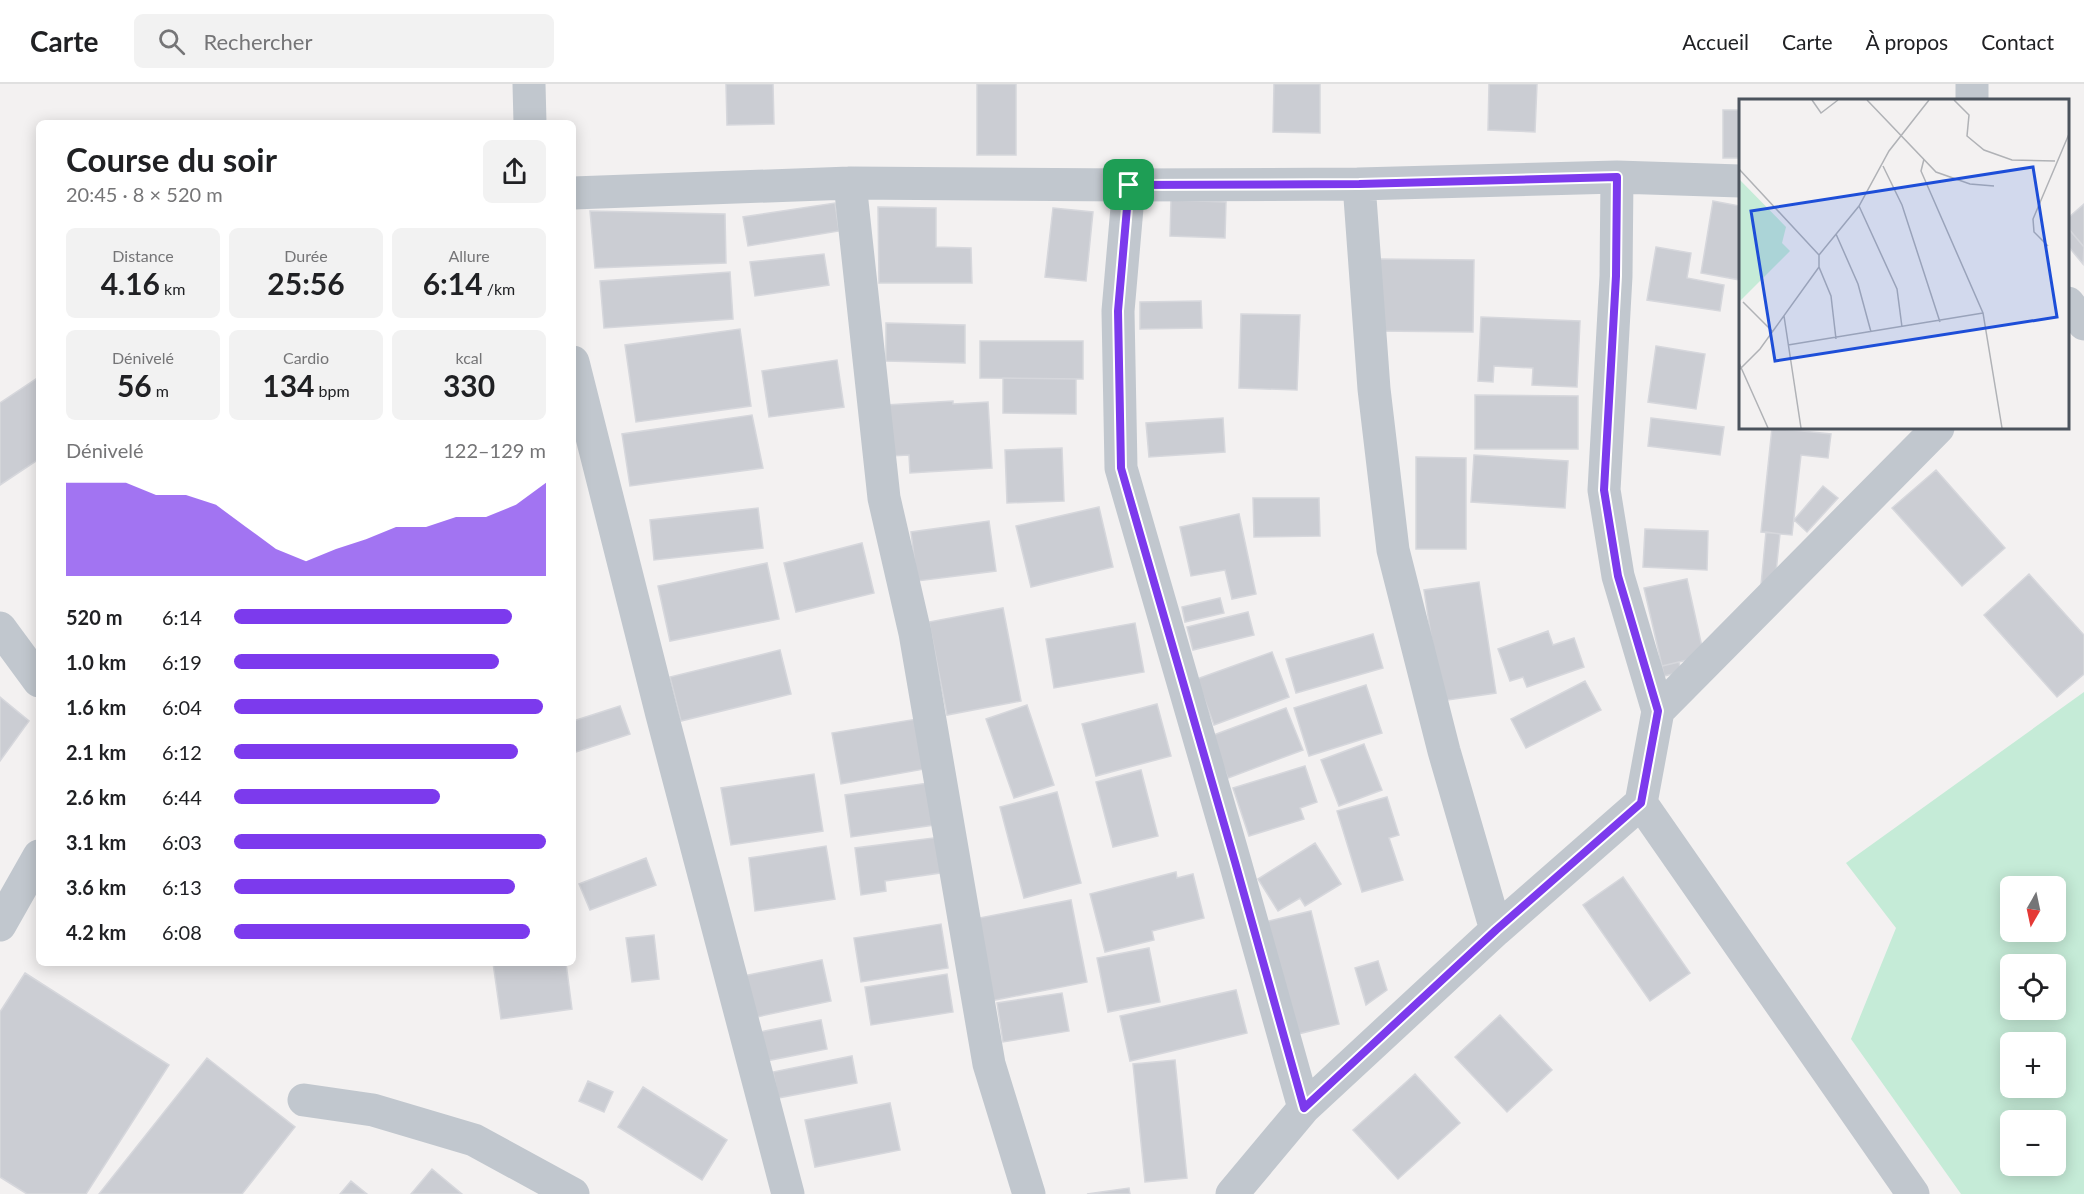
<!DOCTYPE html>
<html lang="fr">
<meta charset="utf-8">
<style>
:root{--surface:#fff;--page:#f2f2f2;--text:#202124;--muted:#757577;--line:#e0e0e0;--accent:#7c3aed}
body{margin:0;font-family:Lato,sans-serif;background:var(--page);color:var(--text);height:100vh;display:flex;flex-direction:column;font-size:22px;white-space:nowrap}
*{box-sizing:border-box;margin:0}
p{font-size:20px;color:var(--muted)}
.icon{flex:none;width:33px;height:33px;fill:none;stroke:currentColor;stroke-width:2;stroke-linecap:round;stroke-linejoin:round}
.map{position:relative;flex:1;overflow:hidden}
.drawer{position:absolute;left:36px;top:36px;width:540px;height:846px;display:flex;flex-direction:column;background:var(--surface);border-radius:9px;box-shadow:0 3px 15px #0003}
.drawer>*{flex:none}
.needle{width:39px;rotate:189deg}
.buttons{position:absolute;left:2000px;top:792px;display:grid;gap:12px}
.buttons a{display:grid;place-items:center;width:66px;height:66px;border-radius:9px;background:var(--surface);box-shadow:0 3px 15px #0003;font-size:30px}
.pin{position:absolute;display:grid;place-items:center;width:51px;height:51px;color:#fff;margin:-26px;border-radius:12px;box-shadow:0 3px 9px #0006}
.round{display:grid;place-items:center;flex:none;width:63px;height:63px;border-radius:9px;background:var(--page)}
.head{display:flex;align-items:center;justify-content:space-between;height:102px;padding:0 30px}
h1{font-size:33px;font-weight:700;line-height:45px}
.metrics{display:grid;grid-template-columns:repeat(3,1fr);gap:9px;height:102px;padding:6px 30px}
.metrics div{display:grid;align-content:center;border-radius:9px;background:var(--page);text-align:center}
.metrics b{font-size:30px;font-weight:700}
.metrics small{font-size:16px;font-weight:400}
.metrics p{font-size:16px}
.chart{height:168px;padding:12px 30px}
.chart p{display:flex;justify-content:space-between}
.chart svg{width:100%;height:108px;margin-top:6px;fill:var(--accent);opacity:.7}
ul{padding:0 30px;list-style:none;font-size:20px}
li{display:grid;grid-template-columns:96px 72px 1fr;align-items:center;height:45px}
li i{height:15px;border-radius:8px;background:var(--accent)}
header{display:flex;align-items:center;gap:36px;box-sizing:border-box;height:84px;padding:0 30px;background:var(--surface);border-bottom:2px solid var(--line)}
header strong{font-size:28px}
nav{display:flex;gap:33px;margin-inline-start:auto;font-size:21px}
.search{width:420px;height:54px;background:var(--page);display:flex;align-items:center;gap:15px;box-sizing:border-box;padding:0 21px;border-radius:9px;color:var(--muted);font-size:22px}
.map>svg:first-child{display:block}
.green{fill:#c5ebd7;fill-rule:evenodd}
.building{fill:#cbcdd3;stroke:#d6d7dc;stroke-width:1.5}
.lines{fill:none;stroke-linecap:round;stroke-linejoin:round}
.minor{stroke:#c1c7ce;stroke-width:33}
.route-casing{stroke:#fff;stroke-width:12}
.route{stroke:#7c3aed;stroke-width:8}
.inset-road{fill:none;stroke:#b0b2b6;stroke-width:1.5}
.view{fill:#1d4ed8;fill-opacity:0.15;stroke:#1d4ed8;stroke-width:3}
.inset-edge{fill:none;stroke:#4b535d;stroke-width:3}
</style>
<header>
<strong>Carte</strong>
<div class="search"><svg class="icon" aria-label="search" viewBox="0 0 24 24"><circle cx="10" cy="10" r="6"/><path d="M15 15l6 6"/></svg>Rechercher</div>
<nav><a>Accueil</a><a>Carte</a><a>À propos</a><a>Contact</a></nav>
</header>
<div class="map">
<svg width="2084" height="1110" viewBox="0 0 2084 1110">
<rect width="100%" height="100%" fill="#f3f1f1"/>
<path class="green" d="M2084 608V1110H1961L1851 955 1896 844 1846 779ZM2010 802H2055V848H2010ZM2010 880H2055V926H2010ZM2010 958H2055V1004H2010ZM2010 1036H2055V1082H2010Z"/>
<path class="building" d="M726 0H773L774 40 727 41Z
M977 0H1016V71H977Z
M1274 0H1320V49L1273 48Z
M1489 0H1537L1535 48 1488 46Z
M1723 26H1740V74H1723Z
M1171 116 1226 118 1225 154 1170 152Z
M1713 117 1740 122V196L1701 189Z
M835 119 839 147 748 162 743 133Z
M2084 120V163L2068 144V134Z
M878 123 936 124V163L971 164 972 199H879Z
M1053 124 1093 128 1086 197 1045 193Z
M590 127 725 130 726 179 595 184Z
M2068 144 2084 163 2083 180 2068 162Z
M1656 163 1691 169 1687 194 1724 201 1720 227 1647 216Z
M824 170 829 201 755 212 750 178Z
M1376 175 1474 176 1473 248 1375 247Z
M730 188 733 235 604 244 600 197Z
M1201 217 1202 244 1140 245V218Z
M1241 230 1300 231 1297 306 1239 304Z
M1481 233 1580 237 1577 303 1532 301 1533 284 1494 282 1493 298 1478 297Z
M886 239 965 241V279L886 277Z
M740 245 751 322 636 338 625 261Z
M980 257H1083V295L980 294Z
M1656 262 1705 270 1696 325 1648 318Z
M837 276 844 323 769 333 762 287Z
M39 293V375L0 401V319Z
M1003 294 1076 295V330L1003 329Z
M1475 311 1578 312V365H1475Z
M953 317V320L988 318 992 384 910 389 909 371 890 372 886 321Z
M752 331 763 384 630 402 622 350Z
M1223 334 1225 368 1149 373 1146 339Z
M1651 334 1724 343 1720 371 1648 362Z
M1772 344 1831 350 1828 374 1801 371 1792 451 1761 448Z
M1062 364 1064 417 1007 419 1005 366Z
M1474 371 1568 377 1565 424 1471 418Z
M1416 373 1466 374V465H1416Z
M1936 386 2005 464 1962 502 1892 424Z
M1823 402 1838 414 1807 448 1794 436Z
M1253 414H1319L1320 452 1254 453Z
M1099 423 1113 483 1031 503 1016 442Z
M758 424 763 464 654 476 650 436Z
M1239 430 1256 510 1232 515 1225 486 1191 492 1180 443Z
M989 437 996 487 917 497 911 448Z
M1645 445 1708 447 1707 486 1643 483Z
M1766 448 1780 450 1776 488 1761 501Z
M862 459 874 509 796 528 784 479Z
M767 479 779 535 670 557 658 502Z
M2029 490 2084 551V590L2057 613 1984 531Z
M1687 495 1704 572 1662 582 1644 504Z
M1479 498 1496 609 1441 617 1424 506Z
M1220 514 1224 529 1185 538 1182 523Z
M1003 524 1021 617 947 631 929 538Z
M1248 528 1254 551 1193 566 1187 543Z
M1135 539 1144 588 1054 604 1046 555Z
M1548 547 1553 561 1574 554 1584 583 1527 603 1523 593 1510 597 1498 565Z
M1373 550 1383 584 1296 609 1286 575Z
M780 566 791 610 681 637 670 593Z
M1272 568 1289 613 1214 641 1197 595Z
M1679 578 1681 588 1664 592 1662 582Z
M1585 597 1601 626 1526 664 1511 635Z
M1366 601 1382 649 1309 672 1294 624Z
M0 613 29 637 0 677Z
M1157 620 1171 672 1096 692 1082 640Z
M1027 621 1054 701 1014 714 986 635Z
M620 622 630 650 573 669V637Z
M1286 624 1303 666 1228 694 1211 652Z
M923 634 930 684 841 700 832 649Z
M1364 660 1382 706 1339 722 1321 676Z
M1305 682 1317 718 1300 724 1304 735 1249 752 1233 704Z
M1141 686 1158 752 1113 763 1096 698Z
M814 690 823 747 731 761 721 704Z
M928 699 934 741 851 753 845 711Z
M1057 708 1081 799 1024 814 1000 723Z
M1387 713 1399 751 1389 754 1403 796 1362 808 1337 727Z
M941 753 947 788 885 797 886 807 861 811 855 764Z
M1315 759 1341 800 1305 822 1300 814 1278 827 1258 795Z
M826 762 835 815 755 827 749 774Z
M646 774 656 801 590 826 579 800Z
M1176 788 1177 794 1193 790 1204 834 1152 847 1154 856 1105 868 1090 810Z
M1623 793 1690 889 1650 917 1583 821Z
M1071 816 1087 898 985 918 969 836Z
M1311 827 1339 940 1294 951 1265 838Z
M941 840 948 884 861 898 854 854Z
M654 851 659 895 632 898 626 854Z
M1149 864 1160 918 1108 928 1097 874Z
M822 876 831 917 752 934 743 892Z
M1378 877 1387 906 1366 921 1355 884Z
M493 879H566L572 925 501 935Z
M25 889 169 981 86 1110H27L0 1093V928Z
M947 890 953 928 871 941 865 903Z
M1236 906 1247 949 1130 977 1120 932Z
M1062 909 1069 947 1003 958 997 919Z
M1500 931 1552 986 1507 1028 1455 973Z
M821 936 827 965 766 977 760 948Z
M852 972 857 999 778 1014 773 988Z
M207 974 295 1043 242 1110H99Z
M1175 976 1187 1094 1145 1098 1133 980Z
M1415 990 1460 1039 1398 1095 1353 1046Z
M588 997 613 1008 604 1028 579 1017Z
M643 1003 727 1056 702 1096 618 1043Z
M890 1019 900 1066 815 1083 805 1036Z
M432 1085 462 1110H411Z
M351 1097 367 1110H340Z
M1129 1104 1130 1110H1087Z"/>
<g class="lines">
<path class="minor" d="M529 0 530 39
M1972 0V16
M850 99 884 414 915 549 989 980 1029 1110
M1359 100 1374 305 1393 466 1444 667 1496 846
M1129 101 1118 227 1121 384 1235 778 1304 1024
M573 109 850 99 1129 101 1359 100 1617 93 1740 97
M2068 219 2084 240
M573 278 662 631 788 1110
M0 544 39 597
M1658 627 1938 344
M1641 719 1913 1110
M0 841 39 772
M304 1016 373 1026 474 1056 573 1110
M1232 1110 1304 1024 1496 846 1641 719 1658 627 1618 492 1604 406 1616 192 1617 93"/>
</g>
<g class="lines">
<defs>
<path id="route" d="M1617 93 1616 192 1604 406 1618 492 1658 627 1641 719 1496 846 1304 1024 1235 778 1121 384 1118 227 1129 101 1359 100Z"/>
</defs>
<use href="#route" class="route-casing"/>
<use href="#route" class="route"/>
</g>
<g transform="translate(1739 15)">
<rect width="330" height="330" fill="#f3f1f1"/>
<path d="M0 80 47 128 43 144 51 152 0 203Z" fill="#c5ebd7"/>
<path class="inset-road" d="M73 1 82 14 99 1M128 1 197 73 231 85 255 87M215 1 230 16 228 37 245 51 273 61 316 62M185 60 182 72 244 214 263 329M144 67 163 106 201 223M0 70 80 156M120 107 158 190 163 228M97 135 119 185 132 233M309 147 295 133 294 120 330 35M4 203 34 233M45 217 62 329M97 240 92 197 80 168V156L120 107 150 52 190 1M49 246 244 214M0 264 29 329M0 271 21 250 80 168"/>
<path class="view" d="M294 68 318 218 36 262 12 112Z"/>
<rect width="330" height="330" class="inset-edge"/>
</g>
</svg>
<div class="buttons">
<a><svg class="needle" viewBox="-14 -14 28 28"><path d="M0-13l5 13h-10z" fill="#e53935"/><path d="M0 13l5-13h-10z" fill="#757577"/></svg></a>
<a><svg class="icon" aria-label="locate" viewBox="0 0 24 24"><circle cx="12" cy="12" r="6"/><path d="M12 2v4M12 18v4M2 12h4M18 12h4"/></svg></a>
<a>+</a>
<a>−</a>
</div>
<div class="pin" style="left:1129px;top:101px;background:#1e9e55"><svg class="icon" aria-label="arrive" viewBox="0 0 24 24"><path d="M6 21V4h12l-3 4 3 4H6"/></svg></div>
<section class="drawer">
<div class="head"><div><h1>Course du soir</h1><p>20:45 · 8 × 520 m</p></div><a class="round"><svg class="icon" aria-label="share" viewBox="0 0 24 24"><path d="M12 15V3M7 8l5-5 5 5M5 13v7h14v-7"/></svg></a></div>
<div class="metrics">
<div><p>Distance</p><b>4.16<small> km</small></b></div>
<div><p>Durée</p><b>25:56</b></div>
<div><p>Allure</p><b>6:14<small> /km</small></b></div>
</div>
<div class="metrics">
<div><p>Dénivelé</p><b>56<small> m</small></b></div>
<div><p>Cardio</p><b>134<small> bpm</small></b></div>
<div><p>kcal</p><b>330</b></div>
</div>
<div class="chart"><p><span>Dénivelé</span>122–129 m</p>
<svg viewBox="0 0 160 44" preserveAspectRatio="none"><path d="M0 44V6L10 6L20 6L30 11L40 11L50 15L60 24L70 33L80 38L90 33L100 29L110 24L120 24L130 20L140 20L150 15L160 6V44z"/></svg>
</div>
<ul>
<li><b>520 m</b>6:14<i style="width:89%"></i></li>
<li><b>1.0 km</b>6:19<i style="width:85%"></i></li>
<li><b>1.6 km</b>6:04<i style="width:99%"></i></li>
<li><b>2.1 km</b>6:12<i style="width:91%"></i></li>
<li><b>2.6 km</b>6:44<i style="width:66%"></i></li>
<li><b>3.1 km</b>6:03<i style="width:100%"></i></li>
<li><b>3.6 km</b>6:13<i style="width:90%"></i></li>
<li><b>4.2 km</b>6:08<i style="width:95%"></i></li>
</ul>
</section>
</div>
